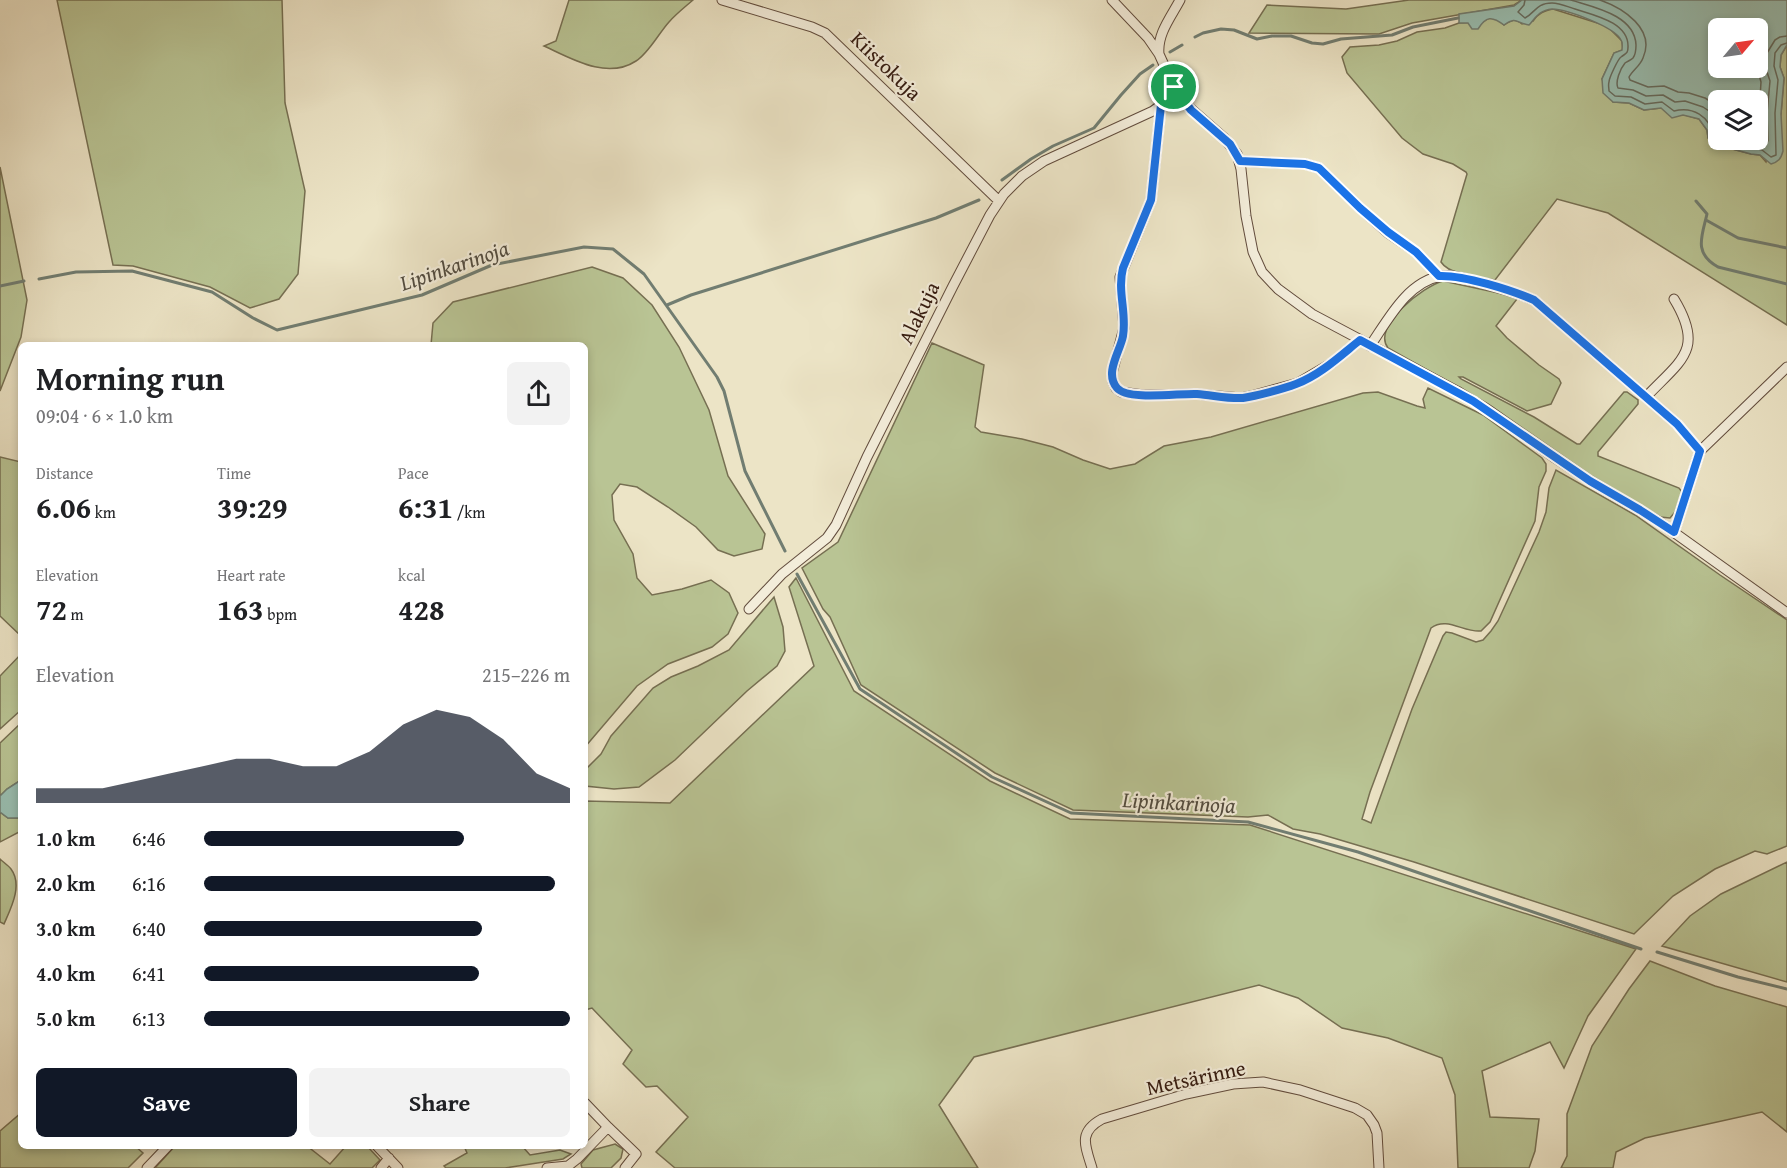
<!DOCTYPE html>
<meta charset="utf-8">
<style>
:root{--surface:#fff;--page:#f2f2f2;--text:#202124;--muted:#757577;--accent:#111827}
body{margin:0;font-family:"Gentium Book Plus",serif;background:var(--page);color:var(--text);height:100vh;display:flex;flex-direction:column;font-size:22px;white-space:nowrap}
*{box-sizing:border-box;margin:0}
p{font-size:20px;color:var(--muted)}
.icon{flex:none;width:33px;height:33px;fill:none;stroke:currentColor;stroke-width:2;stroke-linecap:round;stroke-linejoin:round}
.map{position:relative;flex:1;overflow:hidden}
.drawer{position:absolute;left:18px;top:342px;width:570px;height:807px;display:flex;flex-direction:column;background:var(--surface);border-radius:9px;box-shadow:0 3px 9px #0003}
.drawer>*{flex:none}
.needle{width:39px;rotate:61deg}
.fabs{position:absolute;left:1708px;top:18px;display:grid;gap:12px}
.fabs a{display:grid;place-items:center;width:60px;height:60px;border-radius:9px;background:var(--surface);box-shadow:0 3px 9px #0003;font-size:30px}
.pin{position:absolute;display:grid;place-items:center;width:51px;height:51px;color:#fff;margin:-26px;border:3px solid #fff;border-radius:50%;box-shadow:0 2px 6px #0007}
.round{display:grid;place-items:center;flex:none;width:63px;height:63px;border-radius:9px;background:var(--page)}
.overview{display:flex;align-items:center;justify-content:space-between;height:102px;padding:0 18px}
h1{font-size:33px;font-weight:700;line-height:45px}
.stats{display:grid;grid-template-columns:repeat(3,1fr);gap:9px;height:102px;padding:6px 18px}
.stats div{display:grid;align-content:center}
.stats b{font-size:30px;font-weight:700}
.stats small{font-size:16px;font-weight:400}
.stats p{font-size:16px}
.chart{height:168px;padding:12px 18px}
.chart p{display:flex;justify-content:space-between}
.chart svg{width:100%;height:108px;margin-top:6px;fill:var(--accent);opacity:.7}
.action{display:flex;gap:12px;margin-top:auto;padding:12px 18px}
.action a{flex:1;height:69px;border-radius:9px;background:var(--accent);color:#fff;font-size:24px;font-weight:700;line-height:69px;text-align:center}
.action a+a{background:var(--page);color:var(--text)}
ul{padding:0 18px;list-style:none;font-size:20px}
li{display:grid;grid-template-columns:96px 72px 1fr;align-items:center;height:45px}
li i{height:15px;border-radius:8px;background:var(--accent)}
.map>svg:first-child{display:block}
.green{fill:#b9c494;stroke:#766f52;stroke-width:1.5}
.water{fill:#99bfb2;stroke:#717d71;stroke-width:1.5;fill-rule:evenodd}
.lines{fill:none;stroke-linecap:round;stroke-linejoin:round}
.shore{stroke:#666c60;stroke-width:1.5}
.stream{stroke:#717d71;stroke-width:3}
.street-casing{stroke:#624c3d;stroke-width:11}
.street{stroke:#f3edda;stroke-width:9}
.route-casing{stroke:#fff;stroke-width:12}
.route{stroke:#1a73e8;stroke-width:8}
.labels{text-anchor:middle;stroke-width:4.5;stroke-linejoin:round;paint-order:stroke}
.street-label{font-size:21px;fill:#341a0f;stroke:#f3edda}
.water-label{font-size:22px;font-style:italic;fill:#524c40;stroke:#f3edda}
</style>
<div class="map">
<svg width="1787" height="1168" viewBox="0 0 1787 1168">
<rect width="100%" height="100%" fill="#ece4c6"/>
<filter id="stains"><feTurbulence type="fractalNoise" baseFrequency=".00333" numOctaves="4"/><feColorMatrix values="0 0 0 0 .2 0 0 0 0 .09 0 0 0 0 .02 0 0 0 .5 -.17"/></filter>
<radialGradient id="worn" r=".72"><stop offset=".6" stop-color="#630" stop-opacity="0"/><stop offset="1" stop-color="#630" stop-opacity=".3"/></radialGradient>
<path class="green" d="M57 0H282L285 103 305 191 298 274 279 299 250 308 210 287 133 266 113 265Z
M569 0H693C685 7 676 14 669 22 659 33 648 54 636 61 607 80 572 59 544 46L556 41Z
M1409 0H1522L1514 5 1412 23 1379 34 1249 33 1267 5 1346 9Z
M1553 9 1607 26 1622 41 1623 50 1614 53 1602 79 1613 102 1629 103 1644 110 1661 108 1699 119 1707 130 1708 138 1714 144 1751 154 1760 155 1766 162 1781 114 1784 78 1780 67 1781 55 1787 45V325L1608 213 1557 199 1495 280C1480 278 1449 275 1441 262L1467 174 1466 172 1453 164 1423 154 1402 138 1347 73 1342 57 1350 47 1379 45 1397 41 1417 32 1445 28 1459 23 1483 22 1489 18H1496L1504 25C1512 20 1515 18 1522 24L1533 21C1538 13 1544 11 1553 9Z
M0 167 27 300 21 337 0 391Z
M592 267 623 278 652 305 679 347 709 410 728 476 765 534 762 549 734 556 718 550 696 527 668 507 637 487 620 484 612 495 614 520 633 554 637 578 652 595 682 589 711 580 729 593 738 613 728 634 712 647 668 664 637 686 585 747V345H431L433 323 453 302Z
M1443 281 1517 297V299L1496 326 1507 338 1539 365 1559 379 1561 383 1551 404 1527 411 1463 377H1459L1461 379 1534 417 1577 444H1580L1624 392H1627L1638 400V404L1598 452V456L1679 488 1682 492 1675 512 1670 518 1660 517 1592 476 1488 404 1388 348C1371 326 1424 286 1443 281Z
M932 343 984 365 975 427 981 432 1022 439 1053 447 1083 460 1110 469 1135 464 1164 446 1211 437 1363 393 1378 392 1417 406 1425 408 1423 399 1428 388 1483 415 1542 458 1546 464V471L1539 487 1535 521 1490 622 1481 631C1464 633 1447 616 1431 628L1370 792 1362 819 1371 823 1412 709 1443 636 1446 632 1452 633 1476 642 1483 640 1491 631 1498 621 1539 532 1546 512 1549 488 1556 470 1635 515 1720 575 1787 620V846L1767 854 1755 851 1715 869 1673 896 1634 934 1414 862 1320 834 1293 829 1268 815 1248 817 1073 810 995 773 861 685 830 617 823 609 802 568 838 542Z
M0 457 21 462V636L0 616Z
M796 578 854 691 990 781 1070 819 1250 825 1636 949 1588 1016 1564 1068 1550 1042 1482 1071 1490 1117 1539 1119 1535 1151 1529 1168H1458L1455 1095 1442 1058 1388 1038 1342 1028 1298 998 1259 985 974 1057 939 1105 978 1168H675L656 1152 688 1117 657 1086 646 1087 623 1064 632 1050 592 1008 585 1010V801L670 803 814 666 789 587Z
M774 597 783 627 785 651 777 666 747 691 675 760 639 787 614 789 585 786V770L601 754 611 736 653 688 671 677 698 666 729 650Z
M21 654V710L0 729V676Z
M21 723V780L7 789 0 796V743Z
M0 812 8 818H21V831L0 842Z
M0 859C3 862 8 865 11 869 23 885 11 908 4 924L0 922Z
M1787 862V982L1662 946 1690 916 1721 894Z
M1650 961 1715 986 1787 1007V1132L1762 1112 1645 1138 1616 1152 1613 1168H1561L1567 1156V1114L1592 1046 1629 989Z
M21 1113V1146H135L143 1153 128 1168H0V1131Z
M615 1144 623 1149 621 1158 611 1168H582L581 1164 593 1150Z
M175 1146H307L330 1164 346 1146H367L380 1160 372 1168H155Z
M464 1146H522L530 1155 560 1150 571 1154 563 1159 505 1168H446L444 1166 467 1153Z"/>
<path class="water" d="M1522 0H1787V45L1781 55 1780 67 1784 78 1781 114 1783 151C1781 159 1778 162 1771 164L1760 155 1751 154 1714 144 1708 138 1707 130 1699 119 1683 115 1672 118 1661 108 1644 110 1629 103 1613 102 1603 93 1602 79 1614 53 1622 50C1622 47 1623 42 1621 40 1615 27 1566 9 1552 9 1540 10 1536 17 1529 25 1516 23 1517 16 1504 25 1492 16 1486 16 1478 29H1472L1468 23H1459V14L1514 6ZM1719 28H1758V68H1719ZM1719 100H1758V140H1719Z
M21 780V818H8L0 812V796L7 789Z"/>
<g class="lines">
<path class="shore" d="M1525 0 1524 5 1518 12 1525 18C1535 13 1536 3 1552 3 1560 3 1568 7 1575 9 1593 15 1629 22 1628 47 1628 54 1626 53 1621 57 1618 59 1609 78 1609 82 1608 85 1609 88 1609 91L1615 96 1631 97 1645 104 1662 102 1674 111C1693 106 1709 116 1714 136L1719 139
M1571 0C1593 7 1635 15 1636 45 1636 49 1636 54 1633 58 1631 60 1628 61 1625 63 1620 69 1615 82 1618 88L1633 90 1646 96 1663 95 1675 102 1685 101 1703 107 1709 111 1719 125
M1600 0C1623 8 1656 29 1643 58 1640 66 1633 70 1629 77L1630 80 1648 87 1664 86 1678 92 1689 93 1705 98 1713 103 1719 109
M1757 68 1761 82 1758 131
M1722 140 1762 150 1771 157 1776 155 1775 113 1778 80 1774 66 1775 53 1781 45 1787 43
M1749 140 1765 143 1768 141 1767 113 1770 81 1766 69 1767 53 1775 40 1780 37 1787 36"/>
<path class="stream" d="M1195 37 1203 33 1221 29 1234 30 1257 39 1272 36H1291L1312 43 1323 44 1341 39 1392 35 1413 27 1458 18
M1170 52 1182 45
M1002 180 1031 159 1053 146 1094 128 1121 95 1140 74 1153 65
M1696 201 1707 214C1702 236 1693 253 1718 267L1787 284
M1706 220 1738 238 1787 248
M39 279 76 272 132 271 212 292 253 318 277 330 422 295 492 265 584 247 613 249 644 274 717 377 724 391 745 471 785 551
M0 286 24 281
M667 305 691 295 936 218 979 200
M797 574 860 689 992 777 1071 813 1248 822 1358 852 1641 949
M1657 952 1738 977 1787 989"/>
<defs>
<path id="street" d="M722 0 812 27 825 33 999 201
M1112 0 1148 38 1159 54 1174 87 1183 100 1191 109 1224 138 1237 154 1241 169 1246 216 1253 252 1262 272 1278 289 1312 314 1457 391 1491 412 1555 458 1590 481 1658 521 1787 613
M1159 54C1157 34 1171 17 1180 0
M1161 105 1151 200 1120 277 1124 328 1112 373 1113 382 1116 388 1121 392 1143 395 1195 394 1241 398 1251 396 1298 383 1332 363 1360 340
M1240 161 1305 164 1319 168 1360 208 1388 233 1416 252 1439 276
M1370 346C1388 320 1407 282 1441 276 1454 274 1469 280 1481 283 1499 288 1517 293 1534 300L1677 424 1700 451 1674 532
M1646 397C1681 360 1705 350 1674 299
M1700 451 1787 367
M749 609 782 574 827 538 836 525 867 457 953 286 990 215 1004 194 1022 176 1044 161 1153 111 1161 105 1174 87
M608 1127 636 1154 625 1168
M377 1146 398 1168
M147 1168 168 1146
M381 1168 389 1158
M547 1168 568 1166 577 1159 608 1127 585 1103
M1092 1168C1085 1145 1078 1132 1102 1119L1186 1094 1233 1084 1263 1082 1300 1090 1355 1108 1367 1115 1374 1125 1377 1133 1379 1168"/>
</defs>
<use href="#street" class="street-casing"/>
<use href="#street" class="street"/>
</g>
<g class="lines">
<defs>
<path id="route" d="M1174 87 1191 110 1230 144 1240 161 1305 164 1319 168 1360 208 1388 232 1416 252 1439 276C1464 275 1511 290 1534 300L1677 424 1700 451 1674 532 1640 510 1590 481 1473 401 1360 340C1340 356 1320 375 1296 384 1283 389 1256 396 1243 398 1228 399 1212 395 1197 394 1180 393 1128 401 1117 388 1104 373 1120 352 1123 336 1127 313 1117 291 1123 268L1151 200 1161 105Z"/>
</defs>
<use href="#route" class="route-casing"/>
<use href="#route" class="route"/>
</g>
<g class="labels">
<g class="street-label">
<text transform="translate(886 66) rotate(44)" y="7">Kiistokuja</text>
<text transform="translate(919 313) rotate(-64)" y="7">Alakuja</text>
<text transform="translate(1196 1078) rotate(-12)" y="7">Metsärinne</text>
</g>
<g class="water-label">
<text transform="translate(454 265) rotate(-19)" y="8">Lipinkarinoja</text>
<text transform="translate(1179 802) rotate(3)" y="8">Lipinkarinoja</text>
</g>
</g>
<rect width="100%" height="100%" filter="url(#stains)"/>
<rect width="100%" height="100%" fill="url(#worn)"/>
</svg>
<div class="fabs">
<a><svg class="needle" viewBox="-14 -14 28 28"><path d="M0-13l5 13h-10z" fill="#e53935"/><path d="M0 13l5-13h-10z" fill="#757577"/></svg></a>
<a><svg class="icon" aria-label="layers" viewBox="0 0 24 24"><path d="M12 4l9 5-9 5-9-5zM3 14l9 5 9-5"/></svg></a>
</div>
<div class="pin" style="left:1174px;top:87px;background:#1e9e55"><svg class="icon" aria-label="arrive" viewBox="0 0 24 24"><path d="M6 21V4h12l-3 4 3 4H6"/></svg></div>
<section class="drawer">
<div class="overview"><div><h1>Morning run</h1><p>09:04 · 6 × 1.0 km</p></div><a class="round"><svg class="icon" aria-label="share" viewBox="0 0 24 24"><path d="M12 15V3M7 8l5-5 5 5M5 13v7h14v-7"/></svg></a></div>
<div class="stats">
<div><p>Distance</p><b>6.06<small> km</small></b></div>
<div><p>Time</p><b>39:29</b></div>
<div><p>Pace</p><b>6:31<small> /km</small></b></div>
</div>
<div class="stats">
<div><p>Elevation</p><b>72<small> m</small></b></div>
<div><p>Heart rate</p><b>163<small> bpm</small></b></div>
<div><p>kcal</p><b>428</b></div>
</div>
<div class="chart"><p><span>Elevation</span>215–226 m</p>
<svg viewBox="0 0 160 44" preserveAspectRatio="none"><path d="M0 44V38L10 38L20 38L30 35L40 32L50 29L60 26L70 26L80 29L90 29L100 23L110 12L120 6L130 9L140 18L150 32L160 38V44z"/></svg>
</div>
<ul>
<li><b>1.0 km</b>6:46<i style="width:71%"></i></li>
<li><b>2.0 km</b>6:16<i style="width:96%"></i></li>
<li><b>3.0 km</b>6:40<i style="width:76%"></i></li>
<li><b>4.0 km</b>6:41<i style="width:75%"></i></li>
<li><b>5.0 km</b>6:13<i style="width:100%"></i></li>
</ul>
<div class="action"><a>Save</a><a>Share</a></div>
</section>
</div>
